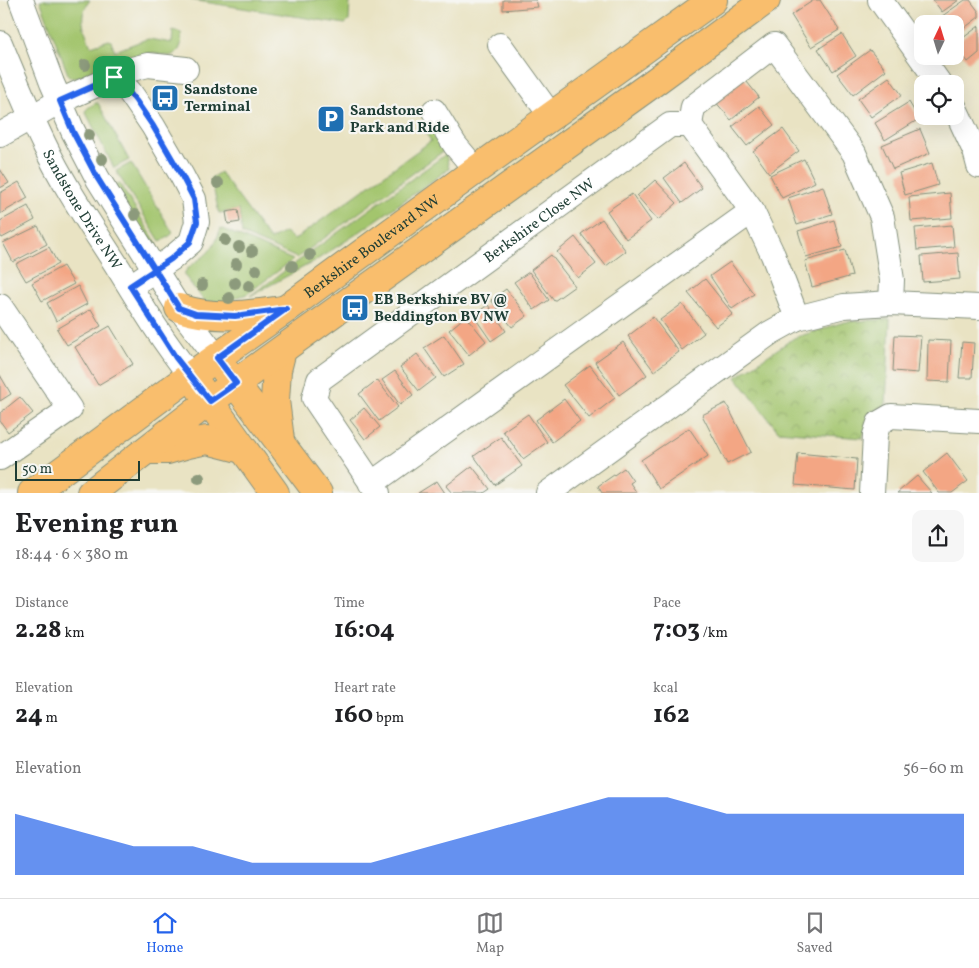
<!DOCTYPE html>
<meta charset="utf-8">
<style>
:root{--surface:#fff;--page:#f6f6f6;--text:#202124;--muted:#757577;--line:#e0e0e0;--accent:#2563eb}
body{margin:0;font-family:Vollkorn,serif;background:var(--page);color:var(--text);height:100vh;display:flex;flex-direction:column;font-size:19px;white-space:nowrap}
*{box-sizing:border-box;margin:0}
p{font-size:16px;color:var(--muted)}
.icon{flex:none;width:28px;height:28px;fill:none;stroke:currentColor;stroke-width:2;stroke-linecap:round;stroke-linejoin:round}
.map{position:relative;height:493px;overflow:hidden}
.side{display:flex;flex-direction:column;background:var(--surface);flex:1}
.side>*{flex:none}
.needle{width:32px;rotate:4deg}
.tools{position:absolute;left:914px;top:15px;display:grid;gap:10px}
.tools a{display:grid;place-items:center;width:50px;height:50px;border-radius:10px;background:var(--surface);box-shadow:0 5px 20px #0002;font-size:25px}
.scale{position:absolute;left:15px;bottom:12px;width:125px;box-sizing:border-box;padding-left:5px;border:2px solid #1f3d34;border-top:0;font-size:14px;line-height:18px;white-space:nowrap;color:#1f3d34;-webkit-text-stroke:4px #f6f6f2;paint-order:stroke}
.pin{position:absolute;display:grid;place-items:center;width:42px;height:42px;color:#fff;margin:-21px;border-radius:10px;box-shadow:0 2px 8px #0006}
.round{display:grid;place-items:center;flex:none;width:52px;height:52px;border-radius:10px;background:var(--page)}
.head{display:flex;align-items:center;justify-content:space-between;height:85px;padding:0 15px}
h1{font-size:28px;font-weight:700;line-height:38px}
.figures{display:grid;grid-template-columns:repeat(3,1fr);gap:8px;height:85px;padding:5px 15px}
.figures div{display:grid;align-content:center}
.figures b{font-size:25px;font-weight:700}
.figures small{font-size:14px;font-weight:400}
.figures p{font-size:14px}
.chart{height:140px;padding:10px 15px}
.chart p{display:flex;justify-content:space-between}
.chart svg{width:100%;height:90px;margin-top:5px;fill:var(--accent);opacity:.7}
.dock{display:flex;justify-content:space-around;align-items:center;height:70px;border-top:1px solid var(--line);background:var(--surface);font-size:14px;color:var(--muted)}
.dock a{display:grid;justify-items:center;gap:2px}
.dock .active{color:var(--accent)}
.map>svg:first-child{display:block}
.grass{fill:#a3c56d;stroke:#618150}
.park{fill:url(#park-crowns);stroke:#618150}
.building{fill:#f3a684}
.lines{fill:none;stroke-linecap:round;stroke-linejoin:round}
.minor-casing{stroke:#84907c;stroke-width:26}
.major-casing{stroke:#84907c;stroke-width:30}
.minor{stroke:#fff;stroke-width:24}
.major{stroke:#f9be6d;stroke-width:28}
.tree{fill:#8c9a7c}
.route-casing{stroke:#fff;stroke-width:10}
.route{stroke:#2563eb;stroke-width:6}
.labels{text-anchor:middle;stroke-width:4.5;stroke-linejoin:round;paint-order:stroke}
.poi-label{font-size:15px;font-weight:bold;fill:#1f3d34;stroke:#f6f6f2;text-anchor:start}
.street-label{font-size:15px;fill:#1f3d34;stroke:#f6f6f2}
</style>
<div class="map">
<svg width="979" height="493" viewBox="0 0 979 493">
<defs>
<pattern id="park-crowns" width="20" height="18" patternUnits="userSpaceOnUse" patternTransform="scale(1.25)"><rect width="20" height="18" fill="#a3c56d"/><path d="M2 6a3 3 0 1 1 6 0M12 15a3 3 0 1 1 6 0" fill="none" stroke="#84a15a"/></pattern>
</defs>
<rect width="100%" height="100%" fill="#f6f6f2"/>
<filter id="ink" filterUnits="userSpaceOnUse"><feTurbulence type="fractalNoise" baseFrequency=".02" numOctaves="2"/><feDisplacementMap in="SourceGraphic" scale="10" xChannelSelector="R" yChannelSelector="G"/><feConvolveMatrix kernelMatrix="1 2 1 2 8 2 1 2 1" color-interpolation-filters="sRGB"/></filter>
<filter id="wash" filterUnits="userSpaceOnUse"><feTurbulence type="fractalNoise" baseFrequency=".0096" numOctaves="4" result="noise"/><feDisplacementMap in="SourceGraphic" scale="20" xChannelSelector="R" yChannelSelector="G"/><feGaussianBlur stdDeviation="1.12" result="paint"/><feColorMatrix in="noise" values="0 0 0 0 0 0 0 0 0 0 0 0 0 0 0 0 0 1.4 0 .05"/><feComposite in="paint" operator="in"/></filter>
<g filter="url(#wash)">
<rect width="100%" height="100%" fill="#e9e3c3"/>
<path class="grass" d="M40 0H90C77 17 84 28 91 46L109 40 111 41 115 51 144 40 149 39 172 43 173 30 179 32 181 34C183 44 180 54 169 56L151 53 142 54 134 56 83 76 77 77H69Z
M191 0H350L349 21 345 24Z
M96 103H98L129 160 114 168 85 111 89 107Z
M427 129 431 130 445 150 297 258 242 234 239 210 219 213 211 178 220 172 270 240 285 232 289 235 294 240 431 141 424 130Z
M446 154 449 169 358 233 315 261 250 296Z
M131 163 173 233 167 238 160 241 116 171Z
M119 183 158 245 147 242 113 186Z
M221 228 293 260 247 294 223 302H205L184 275C187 264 203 260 210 250 215 244 218 236 221 228Z"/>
<path class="park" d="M890 319 886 404 872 412 862 438 778 431 736 377 794 338 844 322Z"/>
<g id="blocks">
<path class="building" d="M503 0H536L538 7 503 10Z
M814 0H820L839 30 811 47 791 15Z
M933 0H959L942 12Z
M965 0H970L979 12V17L955 35V24H942L938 19Z
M979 26V53L968 62 955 44Z
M842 34 856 56 833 71 818 49Z
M870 50 886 70 853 95 837 74Z
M743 77 759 97 731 120 714 100Z
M889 77 902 95 871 117 858 99Z
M909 102 919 119 885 140 875 123Z
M759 106 774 125 747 146 732 127Z
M783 129 799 151 769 173 753 151Z
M920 129 930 153 893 169 882 145Z
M804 159 815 182 782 198 770 175Z
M684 163 702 188 682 203 664 178Z
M932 163 938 185 905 195 899 173Z
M0 169 9 183 0 188Z
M655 180 677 203 658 220 637 196Z
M19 182 28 198 0 214V193Z
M823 186 832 214 797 225 788 198Z
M950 193 952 218 911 221 909 197Z
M632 194 651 221 626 239 607 211Z
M28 206 35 220 2 238 0 235V221Z
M238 210 240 222 228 224 226 212Z
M602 219 626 251 606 266 581 234Z
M834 220 842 247 806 257 798 231Z
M952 225 954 247 917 250 915 228Z
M38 226 47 244 13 262 3 243Z
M575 237 596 264 578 278 557 252Z
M49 247 58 264 26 281 16 264Z
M845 250 852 276 812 287 805 261Z
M958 253 960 279 923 282 921 256Z
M551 255 575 286 554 301 531 270Z
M730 262 754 294 732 309 710 276Z
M63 266 74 284 42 301 32 283Z
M529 272 549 300 534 310 514 282Z
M705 279 733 314 716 327 688 293Z
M78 286 87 304 56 321 47 303Z
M506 289 527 316 512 327 491 300Z
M682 304 704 333 682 350 660 320Z
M488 305 506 331 491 341 473 315Z
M91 309 101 326 67 345 57 329Z
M466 316 486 341 469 355 449 330Z
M653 317 679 352 654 371 628 336Z
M110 326 133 364 98 385 75 347Z
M444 335 464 364 444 377 424 348Z
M895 335 921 336 918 373 893 371Z
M928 340 951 341 949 382 927 381Z
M623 342 647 375 619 395 595 362Z
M962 342 974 343 972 378H959Z
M417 354 436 378 419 391 400 367Z
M590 365 615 398 589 418 563 385Z
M395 371 413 395 400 405 382 380Z
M0 375 11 394 0 401Z
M377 380 398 407 379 421 359 394Z
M20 397 33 413 8 432 0 421V413Z
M564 399 580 421 552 442 536 420Z
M726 403 751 452 727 464 702 415Z
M364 408 380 427 365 439 350 420Z
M528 414 547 442 523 459 503 431Z
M689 428 708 456 659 489 641 460Z
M501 437 522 466 495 485 474 456Z
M798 453 857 459 855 490 795 485Z
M947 453 968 481 952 493H939L923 472Z
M472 466 490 489 484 493H452L446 486Z
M624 468 633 481 630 483 637 493H602L598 486Z
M917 476 932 493H897Z
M437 481 445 493H418Z"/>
</g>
</g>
<g filter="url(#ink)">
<use href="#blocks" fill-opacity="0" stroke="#84907c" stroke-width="1"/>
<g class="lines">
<defs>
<g id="minor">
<path d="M21 0 52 83 73 131 98 179 179 308 217 358"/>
<path d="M880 0 940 84"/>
<path id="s1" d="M0 43C14 77 28 111 44 144 65 188 93 228 119 269 141 305 164 343 191 376"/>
<path d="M500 45 551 116"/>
<path d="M114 77 129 91 136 101 153 126 182 176 194 199 197 222 191 242 171 259 141 279"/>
<path d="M955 108 975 151 979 166"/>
<path d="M434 111 455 145 476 170"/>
<path d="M690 125 693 107 774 45 854 153 882 217 892 280 891 303"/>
<path d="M0 135 60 101 132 69 148 65 186 69"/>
<path d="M0 306 70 409 0 458"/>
<path d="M371 484 752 211"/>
<path id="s2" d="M378 493 314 398 319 380 670 125H690L752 211 773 255 797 318"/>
<path d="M548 493 770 333 797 318 844 306 891 303 979 307"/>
<path d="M872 493 875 435 879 423 891 416 979 421"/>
</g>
<g id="major">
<path d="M179 308C216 320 244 315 282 310"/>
<path d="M225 370 318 493"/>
<path d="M199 387 275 493"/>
<path d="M280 440 275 400 277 370 282 350"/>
<path d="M148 450H167L188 444 207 440 242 449"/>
<path id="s3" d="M32 493 176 386 286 309 476 170 713 0"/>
<path d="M91 493 195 412 649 86 766 0"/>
</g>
</defs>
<use href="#minor" class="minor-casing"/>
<use href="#major" class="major-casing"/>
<use href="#minor" class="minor"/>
<use href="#major" class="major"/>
</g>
<g class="tree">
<circle cx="85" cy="65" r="6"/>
<circle cx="89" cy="135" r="6"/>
<circle cx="102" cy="159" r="6"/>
<circle cx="218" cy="183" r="6"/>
<circle cx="135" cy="215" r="6"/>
<circle cx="225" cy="240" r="6"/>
<circle cx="239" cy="247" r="6"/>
<circle cx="252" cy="251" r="6"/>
<circle cx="310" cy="255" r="6"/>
<circle cx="236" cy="264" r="6"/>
<circle cx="292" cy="266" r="6"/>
<circle cx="256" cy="270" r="6"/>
<circle cx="235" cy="283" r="6"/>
<circle cx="202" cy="285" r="6"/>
<circle cx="249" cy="286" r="6"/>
<circle cx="229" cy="298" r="6"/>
<circle cx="199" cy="478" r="6"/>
</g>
</g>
<g class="lines" filter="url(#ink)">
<defs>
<path id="route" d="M114 77 128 91 136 101 153 126 182 176 194 199 197 222 190 242 171 259 130 286 176 358 210 401 236 383 217 358 286 309 235 316 196 314 179 308 98 179 73 132 60 101 114 77"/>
</defs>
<use href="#route" class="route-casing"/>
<use href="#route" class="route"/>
</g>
<defs>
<symbol id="bus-square" viewBox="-11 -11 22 22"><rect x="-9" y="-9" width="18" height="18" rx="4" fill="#1f6fb2" stroke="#f6f6f2"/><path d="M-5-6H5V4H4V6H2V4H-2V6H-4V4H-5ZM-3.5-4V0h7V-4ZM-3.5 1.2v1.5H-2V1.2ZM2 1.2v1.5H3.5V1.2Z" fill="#fff"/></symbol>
<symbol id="parking-square" viewBox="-11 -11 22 22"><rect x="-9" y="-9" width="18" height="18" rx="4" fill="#1f6fb2" stroke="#f6f6f2"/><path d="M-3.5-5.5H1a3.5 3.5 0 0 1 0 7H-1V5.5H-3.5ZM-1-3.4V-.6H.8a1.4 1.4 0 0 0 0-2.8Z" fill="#fff"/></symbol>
</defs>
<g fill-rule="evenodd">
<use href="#bus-square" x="149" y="82" width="32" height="32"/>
<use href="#parking-square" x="315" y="103" width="32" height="32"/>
<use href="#bus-square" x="339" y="292" width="32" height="32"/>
</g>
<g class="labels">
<g class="poi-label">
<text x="184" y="94">Sandstone<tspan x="184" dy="17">Terminal</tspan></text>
<text x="350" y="115">Sandstone<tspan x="350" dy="17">Park and Ride</tspan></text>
<text x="374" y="304">EB Berkshire BV @<tspan x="374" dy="17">Beddington BV NW</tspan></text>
</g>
<g class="street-label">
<text dy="5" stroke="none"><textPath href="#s1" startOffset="186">Sandstone Drive NW</textPath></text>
<text dy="5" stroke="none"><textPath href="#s2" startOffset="405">Berkshire Close NW</textPath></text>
<text dy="5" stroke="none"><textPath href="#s3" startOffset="420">Berkshire Boulevard NW</textPath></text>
</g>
</g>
</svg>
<div class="tools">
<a><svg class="needle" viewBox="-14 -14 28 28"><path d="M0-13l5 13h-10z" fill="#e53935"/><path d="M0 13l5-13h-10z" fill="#757577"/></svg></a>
<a><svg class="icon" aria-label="locate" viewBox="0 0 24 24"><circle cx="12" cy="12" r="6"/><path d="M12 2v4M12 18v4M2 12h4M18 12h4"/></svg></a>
</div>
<div class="scale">50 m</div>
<div class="pin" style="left:114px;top:77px;background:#1e9e55"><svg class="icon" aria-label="arrive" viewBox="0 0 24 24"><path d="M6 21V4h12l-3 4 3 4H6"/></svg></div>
</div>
<section class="side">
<div class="head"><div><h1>Evening run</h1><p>18:44 · 6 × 380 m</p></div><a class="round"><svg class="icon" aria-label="share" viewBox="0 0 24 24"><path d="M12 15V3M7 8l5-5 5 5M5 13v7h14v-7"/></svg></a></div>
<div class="figures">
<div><p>Distance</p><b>2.28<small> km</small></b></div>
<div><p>Time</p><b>16:04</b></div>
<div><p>Pace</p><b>7:03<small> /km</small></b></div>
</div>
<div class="figures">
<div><p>Elevation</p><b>24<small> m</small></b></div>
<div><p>Heart rate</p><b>160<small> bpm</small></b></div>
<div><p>kcal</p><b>162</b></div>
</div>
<div class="chart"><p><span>Elevation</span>56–60 m</p>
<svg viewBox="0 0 160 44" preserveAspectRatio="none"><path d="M0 44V14L10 22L20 30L30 30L40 38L50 38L60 38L70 30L80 22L90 14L100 6L110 6L120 14L130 14L140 14L150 14L160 14V44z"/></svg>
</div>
</section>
<nav class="dock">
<a class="active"><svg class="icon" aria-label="home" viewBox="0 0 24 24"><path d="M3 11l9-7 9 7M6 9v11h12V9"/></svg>Home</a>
<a><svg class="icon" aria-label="map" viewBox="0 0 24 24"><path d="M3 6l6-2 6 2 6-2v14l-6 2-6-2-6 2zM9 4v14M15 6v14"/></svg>Map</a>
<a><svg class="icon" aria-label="saved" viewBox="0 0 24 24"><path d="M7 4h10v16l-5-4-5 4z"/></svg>Saved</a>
</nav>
